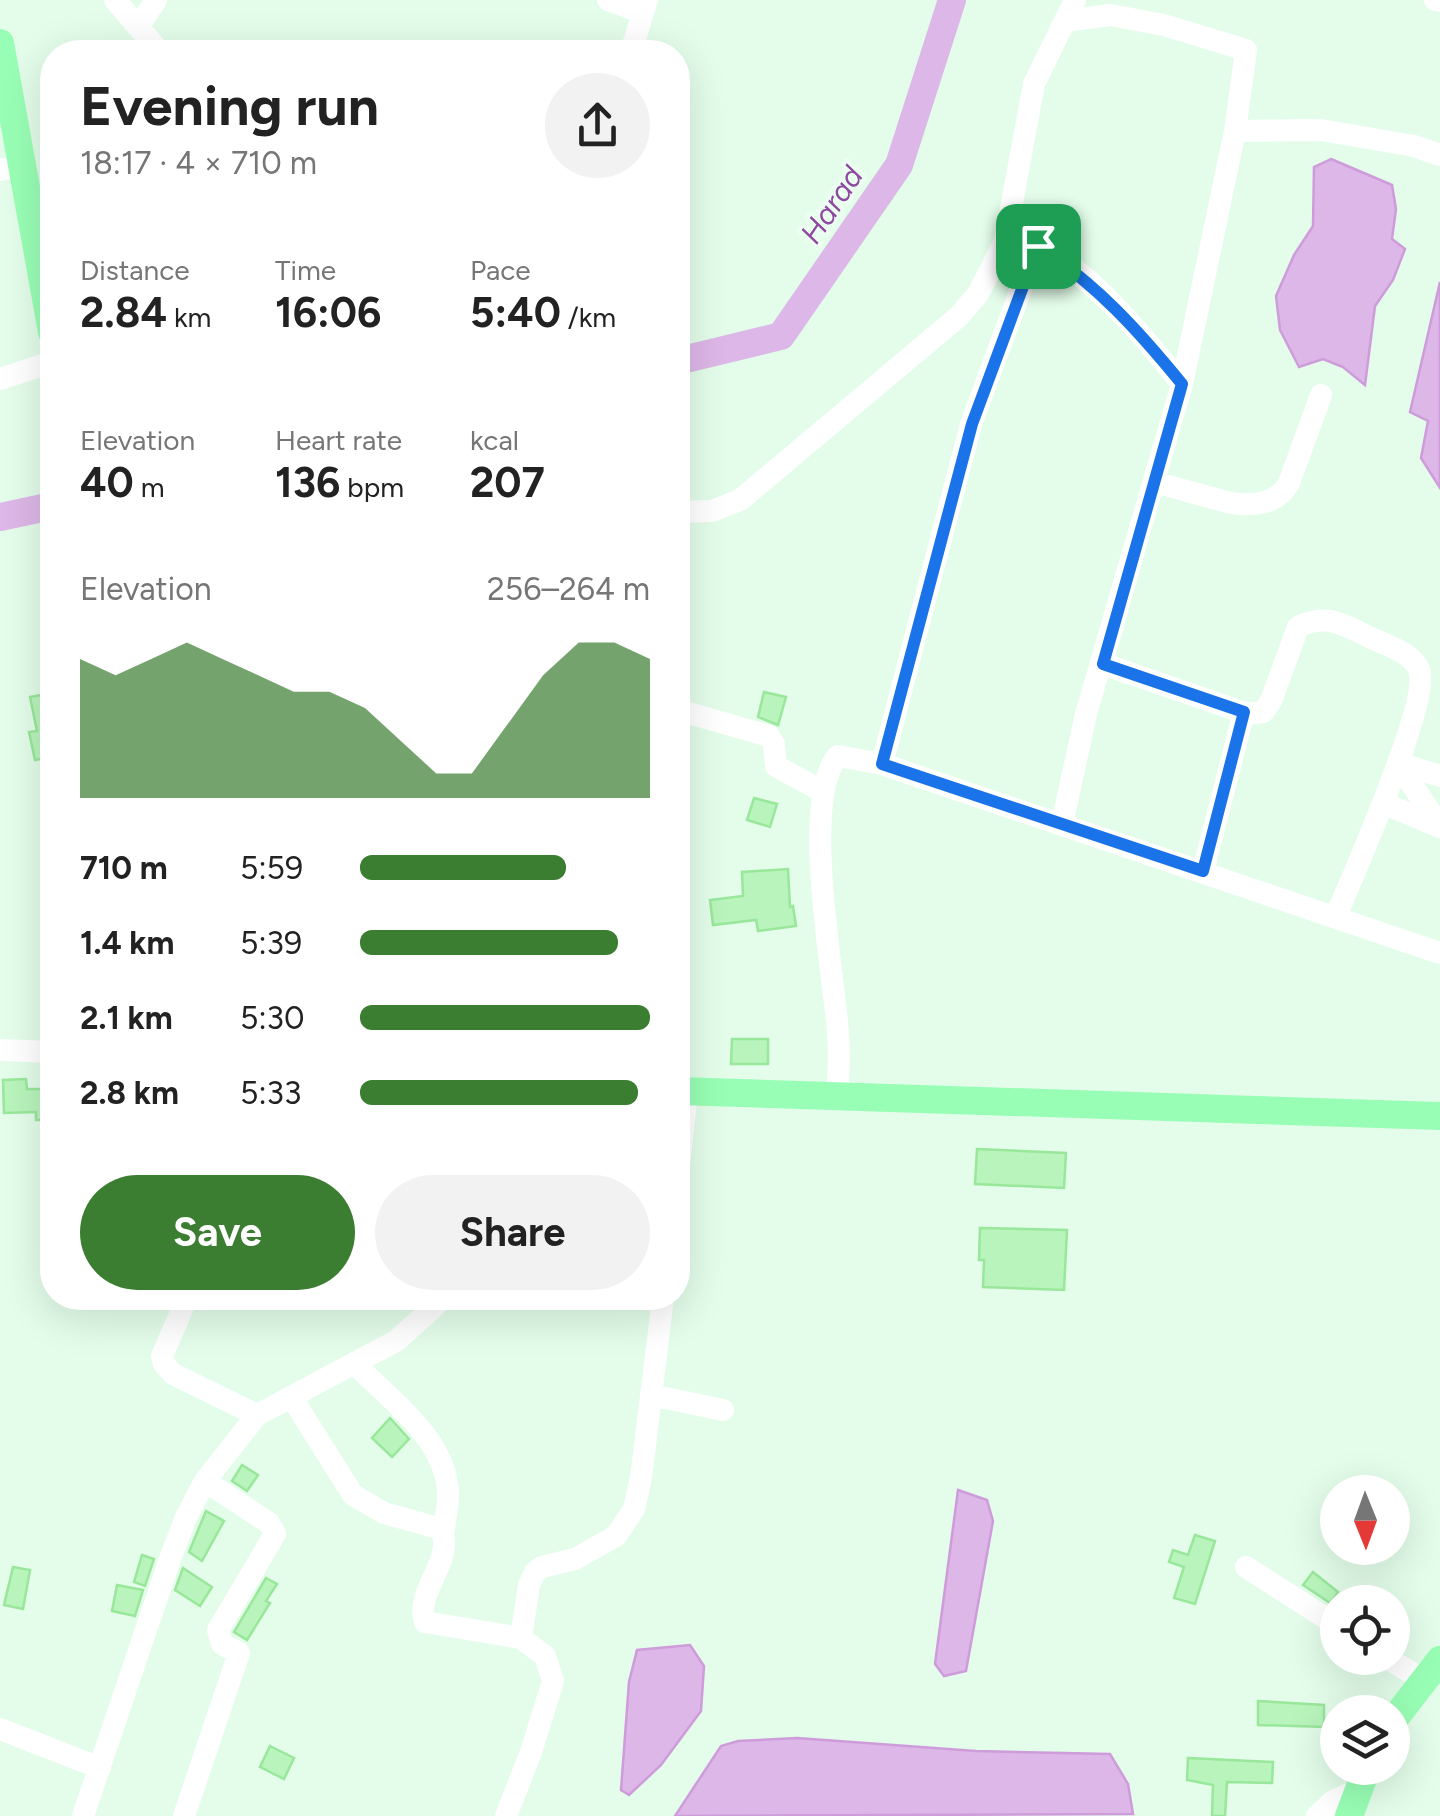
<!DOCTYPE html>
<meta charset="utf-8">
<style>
:root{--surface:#fff;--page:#f2f2f2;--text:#222;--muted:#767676;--accent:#3b7d31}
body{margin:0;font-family:Figtree,sans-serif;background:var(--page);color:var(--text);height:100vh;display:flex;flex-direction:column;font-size:38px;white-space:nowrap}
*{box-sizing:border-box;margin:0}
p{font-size:32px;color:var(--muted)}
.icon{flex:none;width:55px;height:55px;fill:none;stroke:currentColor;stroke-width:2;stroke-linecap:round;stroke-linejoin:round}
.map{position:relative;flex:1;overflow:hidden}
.side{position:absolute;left:40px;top:40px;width:650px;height:1270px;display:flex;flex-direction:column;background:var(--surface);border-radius:40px;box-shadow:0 10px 40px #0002}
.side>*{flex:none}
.needle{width:65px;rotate:179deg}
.tools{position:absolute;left:1320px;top:1475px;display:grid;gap:20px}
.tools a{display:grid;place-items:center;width:90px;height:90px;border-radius:50%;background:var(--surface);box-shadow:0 10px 40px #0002;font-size:50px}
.pin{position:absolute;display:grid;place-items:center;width:85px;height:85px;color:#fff;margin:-42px;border-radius:20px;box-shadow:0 5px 15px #0006}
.round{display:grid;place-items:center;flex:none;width:105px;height:105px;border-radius:52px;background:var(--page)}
.head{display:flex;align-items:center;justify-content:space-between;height:170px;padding:0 40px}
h1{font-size:55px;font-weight:700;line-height:75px}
.stats{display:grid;grid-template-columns:repeat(3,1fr);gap:15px;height:170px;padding:10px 40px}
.stats div{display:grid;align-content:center}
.stats b{font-size:42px;font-weight:700}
.stats small{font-size:28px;font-weight:400}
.stats p{font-size:28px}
.chart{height:280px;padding:20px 40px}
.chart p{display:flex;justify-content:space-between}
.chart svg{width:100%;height:180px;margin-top:10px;fill:var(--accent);opacity:.7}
.cta{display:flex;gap:20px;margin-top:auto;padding:20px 40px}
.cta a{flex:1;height:115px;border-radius:60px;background:var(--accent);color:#fff;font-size:40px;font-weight:700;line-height:115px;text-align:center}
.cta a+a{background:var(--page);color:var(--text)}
ul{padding:0 40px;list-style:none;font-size:32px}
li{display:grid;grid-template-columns:160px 120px 1fr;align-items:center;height:75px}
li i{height:25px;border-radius:12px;background:var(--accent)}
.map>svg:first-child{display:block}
.water{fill:#ddb7e7;stroke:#ce9cda;stroke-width:2.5}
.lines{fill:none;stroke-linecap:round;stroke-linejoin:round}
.river{stroke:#ddb7e7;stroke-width:28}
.building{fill:#b9f4bc;stroke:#99e79b;stroke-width:2.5}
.minor{stroke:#fff;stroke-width:22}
.major{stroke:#99feb5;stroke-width:28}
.route-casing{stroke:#fff;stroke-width:20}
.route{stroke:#1a73e8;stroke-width:12}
.labels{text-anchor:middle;stroke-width:10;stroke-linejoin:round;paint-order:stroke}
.water-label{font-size:30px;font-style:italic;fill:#9049a0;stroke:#eaffef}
</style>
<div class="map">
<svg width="1440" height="1816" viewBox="0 0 1440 1816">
<rect width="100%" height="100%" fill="#e3fdea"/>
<path class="water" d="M1331 159 1392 185 1396 209 1392 239 1405 249 1393 280 1375 306 1365 385 1343 367 1323 359 1299 367 1280 330 1276 296 1294 255 1313 226 1314 167Z
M1440 282V488L1421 458 1428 421 1410 412Z
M958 1490 987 1500 993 1521 966 1671 944 1676 935 1664Z
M690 1645 704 1666 701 1711 661 1765 629 1795 621 1790 629 1682 637 1650Z
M797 1738 976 1751 1110 1754 1128 1784 1133 1814 675 1816 721 1746 738 1741Z"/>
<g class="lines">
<path class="river" d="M678 361 781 336 899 165 952 0
M0 517 52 506"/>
</g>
<path class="building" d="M764 692 786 697 778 725 758 717Z
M52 693V757L35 760 29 732 37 731 30 697Z
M754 798 777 804 770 827 747 820Z
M788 869 790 907 793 906 796 926 758 931 756 920 713 925 710 900 743 896 742 872Z
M732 1039H768V1064H731Z
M26 1079 27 1089H52V1120H36V1112L4 1113 3 1080Z
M977 1149 1066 1153 1064 1188 975 1184Z
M980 1228 1067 1230 1064 1290 983 1287 984 1260H979Z
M390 1418 409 1439 392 1457 372 1438Z
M242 1465 258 1475 247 1491 232 1481Z
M206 1511 224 1521 202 1561 189 1552Z
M1195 1535 1215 1541 1195 1604 1174 1598 1184 1567 1169 1562 1173 1550 1188 1555Z
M142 1555 154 1559 145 1586 134 1582Z
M13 1567 30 1570 23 1609 4 1605Z
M183 1568 212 1587 200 1606 175 1590Z
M1313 1572 1338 1592 1330 1603 1303 1585Z
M266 1578 277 1584 266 1601 270 1603 247 1640 234 1632Z
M117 1585 143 1590 135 1616 112 1611Z
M1258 1701 1324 1705V1727L1258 1725Z
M270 1746 294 1758 284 1779 260 1767Z
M1188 1758 1273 1762 1272 1783 1227 1782 1225 1816H1212L1213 1785 1187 1780Z"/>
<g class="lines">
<path class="minor" d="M115 0 160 52
M608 0 643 13
M1435 0 1440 1
M139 26 156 0
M631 52 647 0
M1235 131 1321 130 1414 146 1440 155
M0 170 23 165
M1027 244C1077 252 1150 345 1182 384
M0 379 52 362
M1154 482 1231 503C1253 506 1278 504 1289 483L1321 395
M678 512 712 511 740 500 958 317 978 294 1005 241 1034 84 1075 0
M1103 664 1248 714 1263 712 1271 701 1298 627C1326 613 1343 624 1369 637 1386 645 1412 652 1419 670 1431 700 1352 878 1336 916
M678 710 769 736 774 744 776 766 822 791
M1398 763 1440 827
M1398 763 1440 776
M882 764 971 424 1037 246
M1383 803 1440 827
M1062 824 1086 714 1182 384 1235 131 1246 50 1164 25 1110 15 1065 21
M1203 871 1244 712
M0 1050 52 1052
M838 1096C838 1075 840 1054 838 1033 834 974 800 798 838 756L882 764 1440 953
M678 1174 687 1092
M187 1298 162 1356 164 1364 173 1374 257 1415
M355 1364C389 1399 448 1440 448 1495 448 1508 445 1521 443 1534
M651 1395 723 1410
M292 1398 353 1495 384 1513 438 1528 443 1534C451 1564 415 1592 425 1622L521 1638
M1246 1567 1338 1626
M1387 1658 1425 1681
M0 1729 100 1768
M83 1816 170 1559 186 1517 205 1481 257 1415 396 1341 436 1305 439 1298
M184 1816 239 1653 222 1644 218 1630 275 1534 269 1523 205 1481
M506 1816 531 1752 553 1681 545 1656 521 1638 529 1585 535 1572 542 1567 575 1559 616 1536 634 1509 641 1478 663 1298
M1317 1816 1332 1802 1357 1790"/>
<path class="major" d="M0 43 52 332
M678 1091 1440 1116
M1392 1722 1440 1660
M1349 1816 1367 1768"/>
</g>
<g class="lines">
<defs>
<path id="route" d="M1038 246C1097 285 1137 329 1182 384L1103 664 1244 712 1203 871 882 764 972 424Z"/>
</defs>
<use href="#route" class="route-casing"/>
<use href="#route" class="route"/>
</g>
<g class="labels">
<g class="water-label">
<text transform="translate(832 205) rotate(-56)" y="10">Harad</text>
</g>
</g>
</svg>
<div class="tools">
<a><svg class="needle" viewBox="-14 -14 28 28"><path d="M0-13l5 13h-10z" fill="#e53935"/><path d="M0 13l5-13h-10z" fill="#767676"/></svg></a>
<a><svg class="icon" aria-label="locate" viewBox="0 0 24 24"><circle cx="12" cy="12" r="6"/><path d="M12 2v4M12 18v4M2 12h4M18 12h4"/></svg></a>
<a><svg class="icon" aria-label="layers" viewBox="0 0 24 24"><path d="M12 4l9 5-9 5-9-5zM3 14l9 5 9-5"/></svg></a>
</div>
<div class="pin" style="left:1038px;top:246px;background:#1e9e55"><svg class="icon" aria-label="arrive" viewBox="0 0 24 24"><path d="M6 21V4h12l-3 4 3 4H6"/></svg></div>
<section class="side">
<div class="head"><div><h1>Evening run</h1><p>18:17 · 4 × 710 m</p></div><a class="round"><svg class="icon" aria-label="share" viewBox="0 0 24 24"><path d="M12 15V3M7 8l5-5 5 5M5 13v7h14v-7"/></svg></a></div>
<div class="stats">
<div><p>Distance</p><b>2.84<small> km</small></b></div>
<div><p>Time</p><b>16:06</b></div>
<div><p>Pace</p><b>5:40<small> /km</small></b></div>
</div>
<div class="stats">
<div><p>Elevation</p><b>40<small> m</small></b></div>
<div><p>Heart rate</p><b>136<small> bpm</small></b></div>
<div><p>kcal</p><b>207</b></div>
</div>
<div class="chart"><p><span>Elevation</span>256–264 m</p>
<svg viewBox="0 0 160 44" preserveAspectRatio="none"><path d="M0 44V10L10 14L20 10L30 6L40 10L50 14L60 18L70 18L80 22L90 30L100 38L110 38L120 26L130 14L140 6L150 6L160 10V44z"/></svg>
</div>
<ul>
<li><b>710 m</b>5:59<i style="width:71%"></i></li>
<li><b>1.4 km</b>5:39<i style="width:89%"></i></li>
<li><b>2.1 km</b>5:30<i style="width:100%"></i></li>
<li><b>2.8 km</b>5:33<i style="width:96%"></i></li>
</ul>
<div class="cta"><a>Save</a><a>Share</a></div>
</section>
</div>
